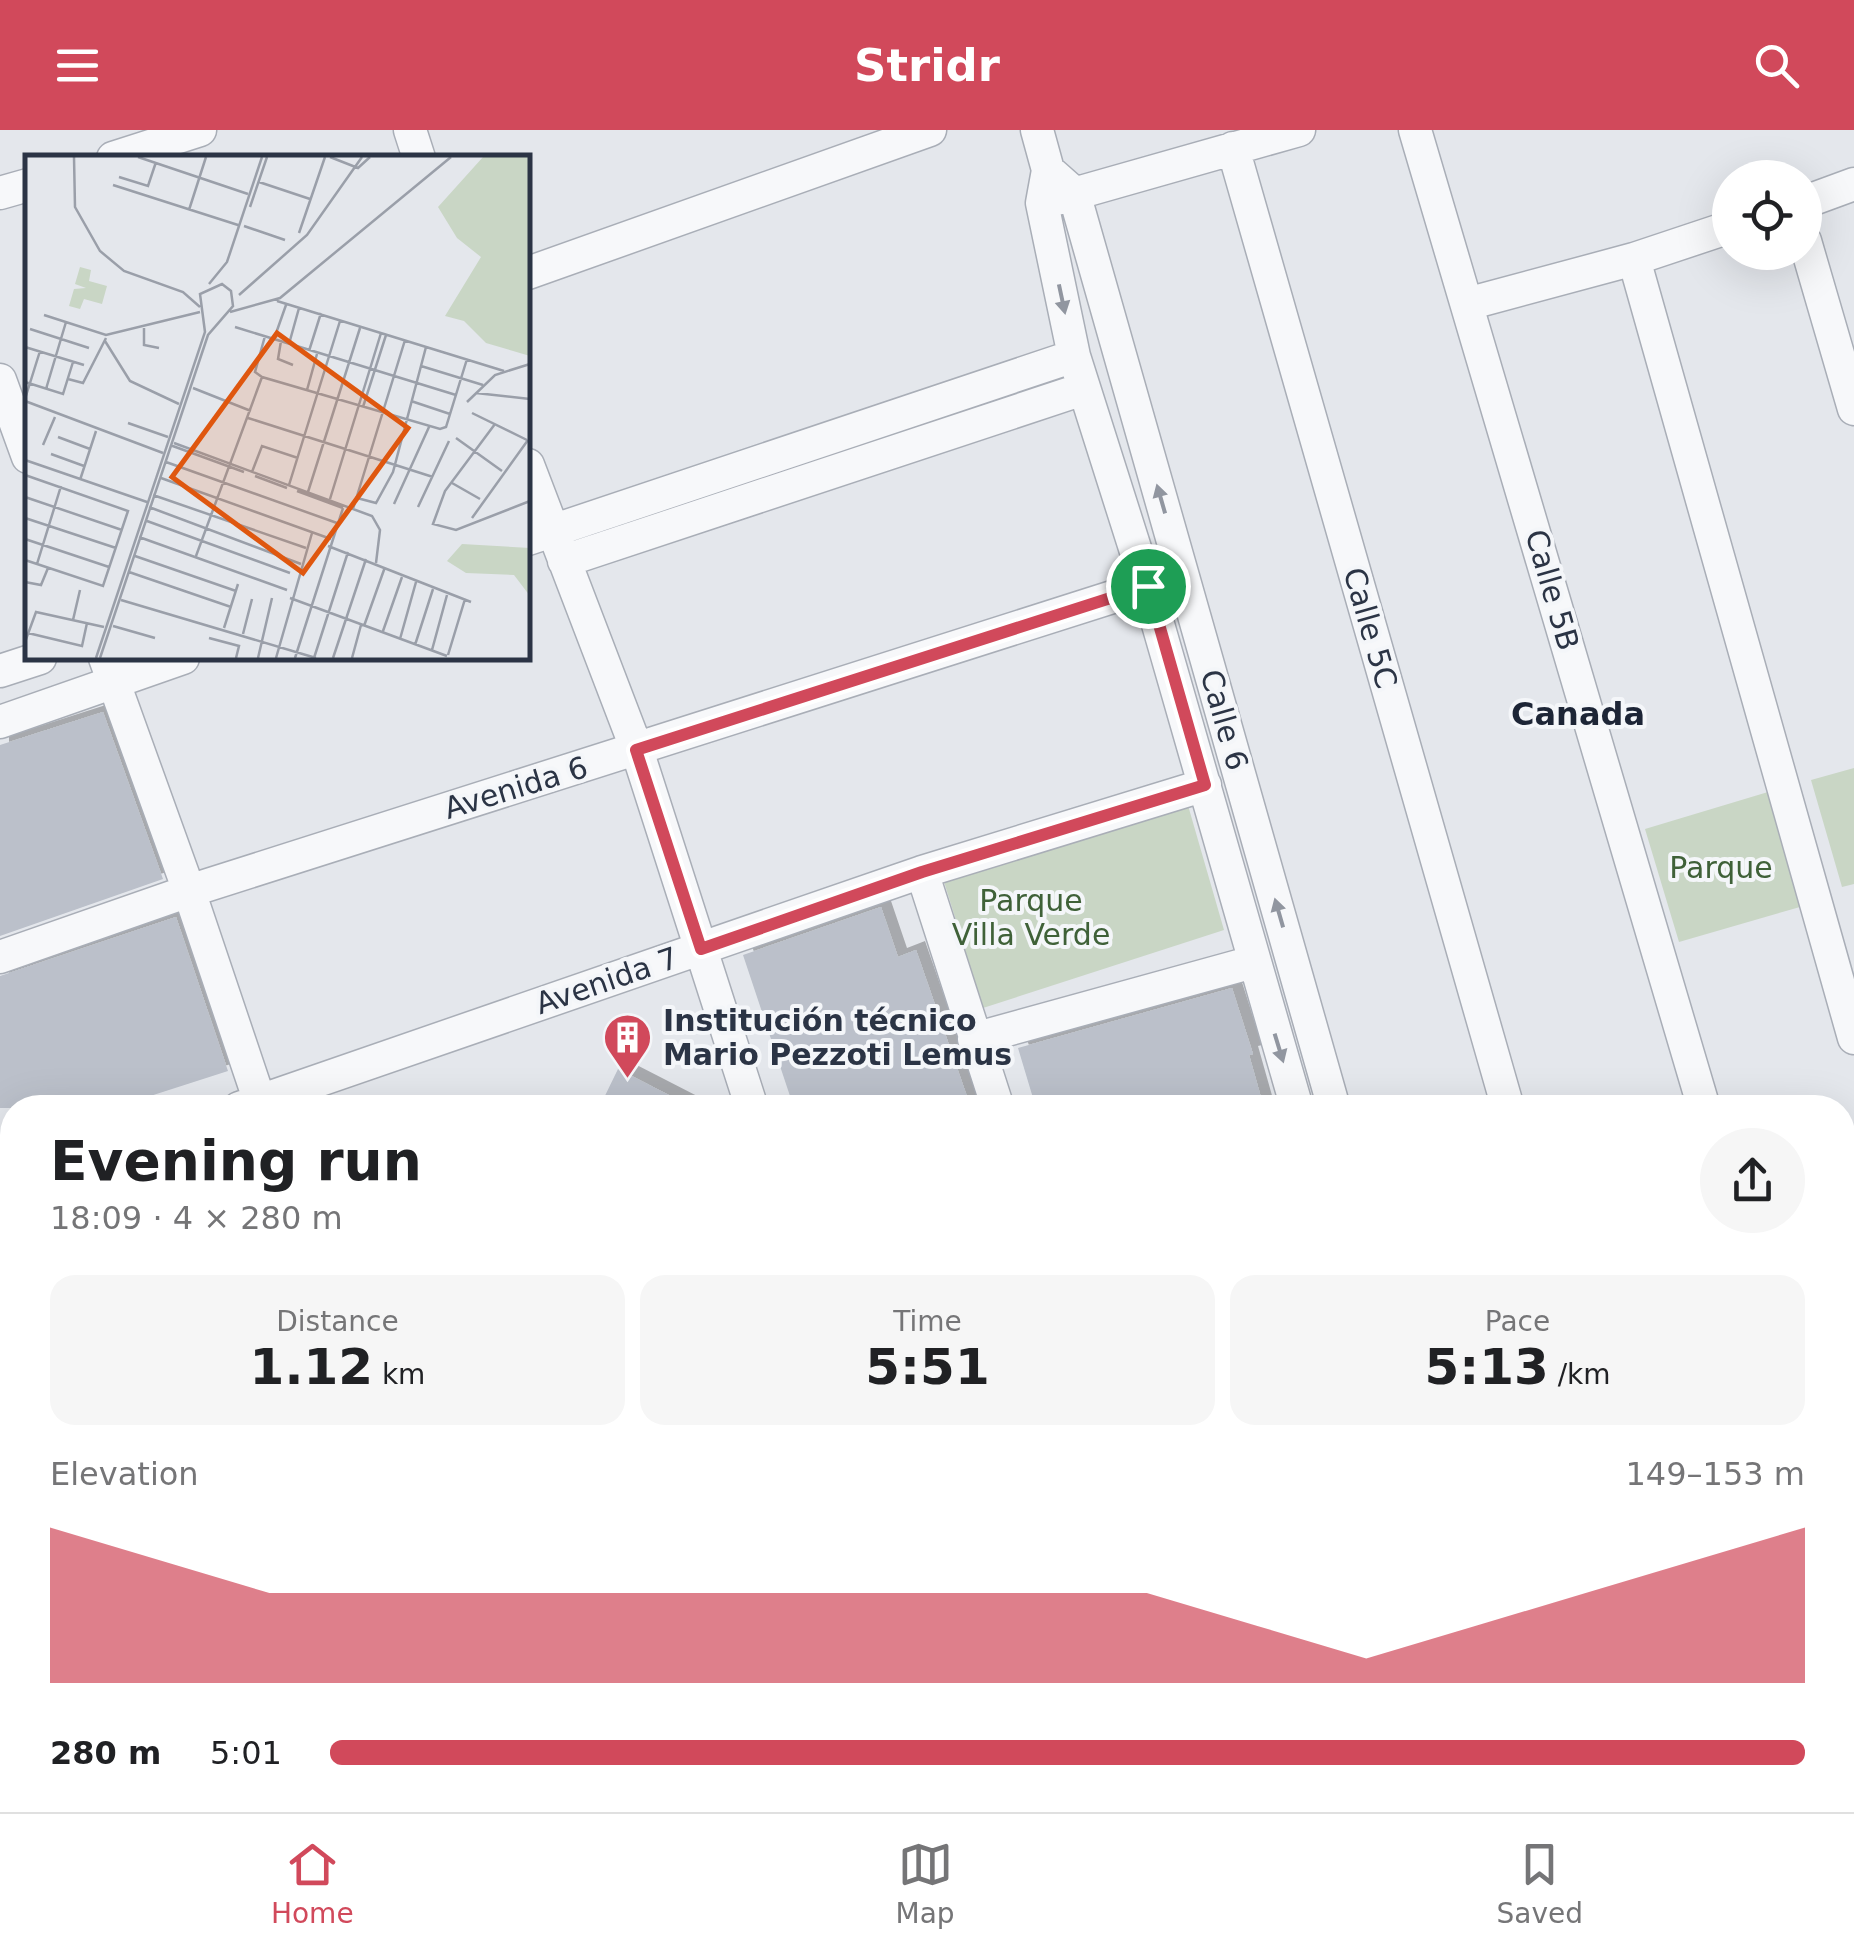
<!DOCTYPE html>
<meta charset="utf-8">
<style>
:root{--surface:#fff;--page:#f6f6f6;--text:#202124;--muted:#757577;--line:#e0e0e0;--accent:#d1495b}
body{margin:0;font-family:"DejaVu Sans",sans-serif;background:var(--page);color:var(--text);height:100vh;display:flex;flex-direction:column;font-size:38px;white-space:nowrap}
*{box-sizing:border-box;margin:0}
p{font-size:32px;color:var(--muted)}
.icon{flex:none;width:55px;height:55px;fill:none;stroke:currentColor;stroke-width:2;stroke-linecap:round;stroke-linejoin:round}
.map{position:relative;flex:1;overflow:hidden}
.details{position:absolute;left:0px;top:965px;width:1855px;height:718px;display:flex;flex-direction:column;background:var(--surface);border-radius:40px 40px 0 0;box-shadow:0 10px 40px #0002}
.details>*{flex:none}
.buttons{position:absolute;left:1712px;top:30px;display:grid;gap:20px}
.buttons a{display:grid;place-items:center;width:110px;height:110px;border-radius:50%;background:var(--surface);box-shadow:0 10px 40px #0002;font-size:50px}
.pin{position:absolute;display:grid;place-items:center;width:85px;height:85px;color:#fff;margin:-42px;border:5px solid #fff;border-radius:50%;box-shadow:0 2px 10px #0007}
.round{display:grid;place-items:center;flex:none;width:105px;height:105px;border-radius:52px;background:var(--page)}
.overview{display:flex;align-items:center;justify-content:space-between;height:170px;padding:0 50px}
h1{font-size:55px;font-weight:700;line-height:75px}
.figures{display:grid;grid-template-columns:repeat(3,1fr);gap:15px;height:170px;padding:10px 50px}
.figures div{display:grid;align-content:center;border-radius:25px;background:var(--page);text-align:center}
.figures b{font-size:50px;font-weight:700}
.figures small{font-size:28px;font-weight:400}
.figures p{font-size:28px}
.chart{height:280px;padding:20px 50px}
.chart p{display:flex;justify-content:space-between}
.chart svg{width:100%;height:180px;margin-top:10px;fill:var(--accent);opacity:.7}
ul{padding:0 50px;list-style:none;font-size:32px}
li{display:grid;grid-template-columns:160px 120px 1fr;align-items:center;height:75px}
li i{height:25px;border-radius:12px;background:var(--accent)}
header{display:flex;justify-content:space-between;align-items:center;height:130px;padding:0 50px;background:var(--accent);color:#fff;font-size:45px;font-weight:700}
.tabs{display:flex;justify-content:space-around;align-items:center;height:140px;border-top:2px solid var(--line);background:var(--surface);font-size:28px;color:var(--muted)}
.tabs a{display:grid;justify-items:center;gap:5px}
.tabs .active{color:var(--accent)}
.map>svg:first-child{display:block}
.green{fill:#c9d6c5}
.building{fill:#bbc0ca;filter:url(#shadow)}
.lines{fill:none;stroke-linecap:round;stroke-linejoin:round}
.service-casing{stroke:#a9aeb7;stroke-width:18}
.minor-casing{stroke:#a9aeb7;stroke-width:35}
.service{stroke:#f7f8fa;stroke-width:15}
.minor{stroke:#f7f8fa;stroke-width:32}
.oneway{fill:#9196a0}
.route-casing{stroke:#fff;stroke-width:20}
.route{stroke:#d1495b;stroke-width:12}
.labels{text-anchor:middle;stroke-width:8;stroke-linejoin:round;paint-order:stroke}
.street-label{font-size:30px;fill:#2b3445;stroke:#f4f6f9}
.park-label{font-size:30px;fill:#3f6138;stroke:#f4f6f9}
.poi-label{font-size:30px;font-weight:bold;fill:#2b3445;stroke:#f4f6f9;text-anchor:start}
.neighbourhood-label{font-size:32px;font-weight:bold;fill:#1d2536;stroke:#f4f6f9}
.inset-road{fill:none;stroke:#9a9fa9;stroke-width:2.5}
.view{fill:#df570f;fill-opacity:0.15;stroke:#df570f;stroke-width:5}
.inset-edge{fill:none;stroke:#2b3445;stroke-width:5}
</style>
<header><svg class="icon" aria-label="menu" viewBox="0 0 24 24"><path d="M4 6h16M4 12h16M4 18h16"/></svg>Stridr<svg class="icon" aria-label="search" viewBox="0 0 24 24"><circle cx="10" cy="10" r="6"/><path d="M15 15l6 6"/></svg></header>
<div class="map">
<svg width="1854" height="1682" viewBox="0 0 1854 1682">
<defs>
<filter id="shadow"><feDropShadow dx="9" dy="-9" stdDeviation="0" flood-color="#0004"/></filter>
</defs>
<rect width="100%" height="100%" fill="#e4e7ec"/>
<path class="green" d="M1854 638V754L1842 757 1811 650Z
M1768 662 1800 777 1679 812 1645 699Z
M1185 665 1224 800 983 878 941 742Z"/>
<path class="building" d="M103 582 163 749 0 806V615Z
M881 777 898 827 916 820 971 978H794L743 825Z
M176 787 228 941 113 978H0V846Z
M1232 858 1253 924 1249 925 1264 978H1036L1018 918Z
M618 939 694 978H599Z"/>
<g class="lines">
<defs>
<path id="service" d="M1360 1670 1363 1682
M861 1682 887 1670
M1002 1682 1015 1670"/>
<path id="minor" d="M410 0 419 28
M1037 0 1048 40 1042 73 1074 226 1147 456 1297 978
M1415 0 1704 978
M1233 18 1508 978
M113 28 200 0
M1048 40 1074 63 1334 978
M0 63 28 55
M1056 69 1299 0
M1805 72 1854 54
M1805 111 1854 279
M1634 129 1854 908
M528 143 930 0
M1467 174 1634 129 1730 97
M0 250 28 327
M528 335 637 620 752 978
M528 409 1074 226
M564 431 1083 259
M105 528 189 761 262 978
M0 541 40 528
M0 592 183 528
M922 742 998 978
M0 827 189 761 1147 456
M974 909 1253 832
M239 978 922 742 1205 655
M0 1057 12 1053
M1842 1154 1854 1151
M0 1194 12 1190
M0 1443 12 1483
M1842 1458 1854 1498
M0 1525 12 1521
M887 1670 891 1682
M1492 1670 1496 1682
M1534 1670 1538 1682
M1715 1670 1718 1682
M30 1682 69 1670 73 1682
M337 1682 372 1670"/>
</defs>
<use href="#service" class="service-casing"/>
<use href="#minor" class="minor-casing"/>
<use href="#service" class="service"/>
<use href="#minor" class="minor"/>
</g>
<defs><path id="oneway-solid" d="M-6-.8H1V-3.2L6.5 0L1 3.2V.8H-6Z" transform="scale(2.5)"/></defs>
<g class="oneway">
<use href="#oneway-solid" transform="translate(1062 169) rotate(78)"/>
<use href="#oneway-solid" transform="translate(1161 369) rotate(-106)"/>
<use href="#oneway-solid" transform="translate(1279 783) rotate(-106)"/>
<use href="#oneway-solid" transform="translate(1279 918) rotate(73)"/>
</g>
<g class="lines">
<defs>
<path id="route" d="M1148 456 1205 655 922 742 701 819 636 620Z"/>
</defs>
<use href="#route" class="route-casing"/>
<use href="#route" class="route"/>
</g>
<defs>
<symbol id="building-pin" viewBox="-11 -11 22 30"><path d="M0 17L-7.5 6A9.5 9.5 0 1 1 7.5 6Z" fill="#d1495b" stroke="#f4f6f9"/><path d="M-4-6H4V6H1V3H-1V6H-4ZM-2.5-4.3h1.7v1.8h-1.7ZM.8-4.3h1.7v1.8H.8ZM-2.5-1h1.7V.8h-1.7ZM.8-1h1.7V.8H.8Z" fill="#fff"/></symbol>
</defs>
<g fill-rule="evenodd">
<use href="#building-pin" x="600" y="880" width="55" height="75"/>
</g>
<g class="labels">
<g class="street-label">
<text transform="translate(1552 460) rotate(74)" y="10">Calle 5B</text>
<text transform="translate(1370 498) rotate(74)" y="10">Calle 5C</text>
<text transform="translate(1224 590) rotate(74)" y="10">Calle 6</text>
<text transform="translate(516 658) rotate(-17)" y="10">Avenida 6</text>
<text transform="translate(607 851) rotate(-19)" y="10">Avenida 7</text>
</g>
<g class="park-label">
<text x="1721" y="748">Parque</text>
<text x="1031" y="781">Parque<tspan x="1031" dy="34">Villa Verde</tspan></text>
</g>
<g class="poi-label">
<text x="663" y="901">Institución técnico<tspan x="663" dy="34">Mario Pezzoti Lemus</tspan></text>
</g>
<g class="neighbourhood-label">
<text x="1578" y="595">Canada</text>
</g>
</g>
<g transform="translate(25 25)">
<rect width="505" height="505" fill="#e4e7ec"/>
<path d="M458 2H505V201L461 188 439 166 420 161 456 102 432 83 413 52ZM55 112 66 115 64 126 82 131 77 149 59 144 55 154 44 151 49 134 61 133 50 129ZM437 389 505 393V441L489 420 441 418 422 406Z" fill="#c9d6c5"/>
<path class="inset-road" d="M49 2 50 52 75 96 99 116 158 137 175 152M113 2 223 39M305 2 333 13 345 2M94 22 123 31 131 7M234 27 285 44M88 30 213 70M225 52 242 2M164 55 181 2M219 71 260 85M274 78 300 2M184 129 202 107 237 2M214 140 282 80 337 2M252 146 479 216M205 157 255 143 426 2M19 160 81 180 175 157M210 172 431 240M119 173V190L134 193M5 174 64 193M240 181 230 217 237 222 415 274 421 272 442 204M249 184 261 150M80 186 105 226 154 249M256 186 253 204 268 210M264 189 274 153M0 192 59 210M284 196 296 158M396 211 458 230M43 224 58 228 81 183M0 227 38 239 48 207M168 233 226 256M21 234 41 167M282 235 292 199M451 238 505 244M0 244 15 196M0 246 138 298M386 246 425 259M442 247 470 220 505 209M338 252 361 180M447 258 502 285M223 263 408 322M103 268 143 282M470 269 420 336 408 369 431 375 505 346M33 282 65 294M431 283 477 316M149 288 347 361 355 375 351 408M18 290 30 262M145 290 219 317M26 299 59 311M0 305 122 347M141 307 312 368M227 317 237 291 273 303M0 320 103 356 78 431 0 405M230 321 262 333M136 323 306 384M55 325 71 276M427 328 455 344M264 330 315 166M272 336 318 353M283 337 335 173M128 340 281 393M0 342 97 375M332 343 351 348 368 317 401 192M305 344 356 178M369 349 404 272M124 352 276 409M393 352 424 286M328 354 380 185M0 363 91 393M447 363 503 285M122 366 265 418M114 382 262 435M0 384 84 412M303 391 446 447M110 401 211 436M171 401 237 222M12 409 36 331M104 417 206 452M0 427 16 430 23 413M265 443 422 501M96 445 291 503M48 465 55 435M88 471 130 483M339 471 360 412M199 473 213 429M358 476 377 422M3 478 57 491 62 468M218 479 227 444M184 483 214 491 211 503M375 484 391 427M0 487 11 457 79 472M390 490 408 434M407 495 422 440M423 500 440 444M71 503 180 177 175 139 197 129 206 136 208 151 183 180 75 503M233 503 247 443M251 503 287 378M270 503 318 353M289 503 323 397M308 503 341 404M327 503 336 470"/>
<path class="view" d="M252 178 383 273 278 418 147 322Z"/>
<rect width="505" height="505" class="inset-edge"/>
</g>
</svg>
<div class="buttons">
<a><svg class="icon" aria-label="locate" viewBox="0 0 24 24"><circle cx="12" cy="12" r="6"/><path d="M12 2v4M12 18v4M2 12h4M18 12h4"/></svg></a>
</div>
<div class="pin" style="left:1148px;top:456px;background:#1e9e55"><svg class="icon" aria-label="arrive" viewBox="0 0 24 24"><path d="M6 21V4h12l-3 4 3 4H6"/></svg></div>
<section class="details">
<div class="overview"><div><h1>Evening run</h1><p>18:09 · 4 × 280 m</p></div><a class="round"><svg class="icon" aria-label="share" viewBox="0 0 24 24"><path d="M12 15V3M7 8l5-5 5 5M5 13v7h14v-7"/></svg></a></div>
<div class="figures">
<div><p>Distance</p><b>1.12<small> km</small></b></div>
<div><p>Time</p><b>5:51</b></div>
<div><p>Pace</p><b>5:13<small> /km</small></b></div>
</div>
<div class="chart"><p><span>Elevation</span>149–153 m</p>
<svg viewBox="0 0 160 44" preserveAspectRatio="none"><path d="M0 44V6L10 14L20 22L30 22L40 22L50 22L60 22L70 22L80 22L90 22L100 22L110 30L120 38L130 30L140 22L150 14L160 6V44z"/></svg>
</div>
<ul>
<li><b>280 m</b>5:01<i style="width:100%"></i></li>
</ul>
</section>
</div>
<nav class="tabs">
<a class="active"><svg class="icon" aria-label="home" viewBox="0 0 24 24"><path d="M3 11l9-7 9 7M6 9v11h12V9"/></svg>Home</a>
<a><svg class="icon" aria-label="map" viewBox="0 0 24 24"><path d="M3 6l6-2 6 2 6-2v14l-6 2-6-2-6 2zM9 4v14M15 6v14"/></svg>Map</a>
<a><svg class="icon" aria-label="saved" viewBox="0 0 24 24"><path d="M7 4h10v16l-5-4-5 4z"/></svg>Saved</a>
</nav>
